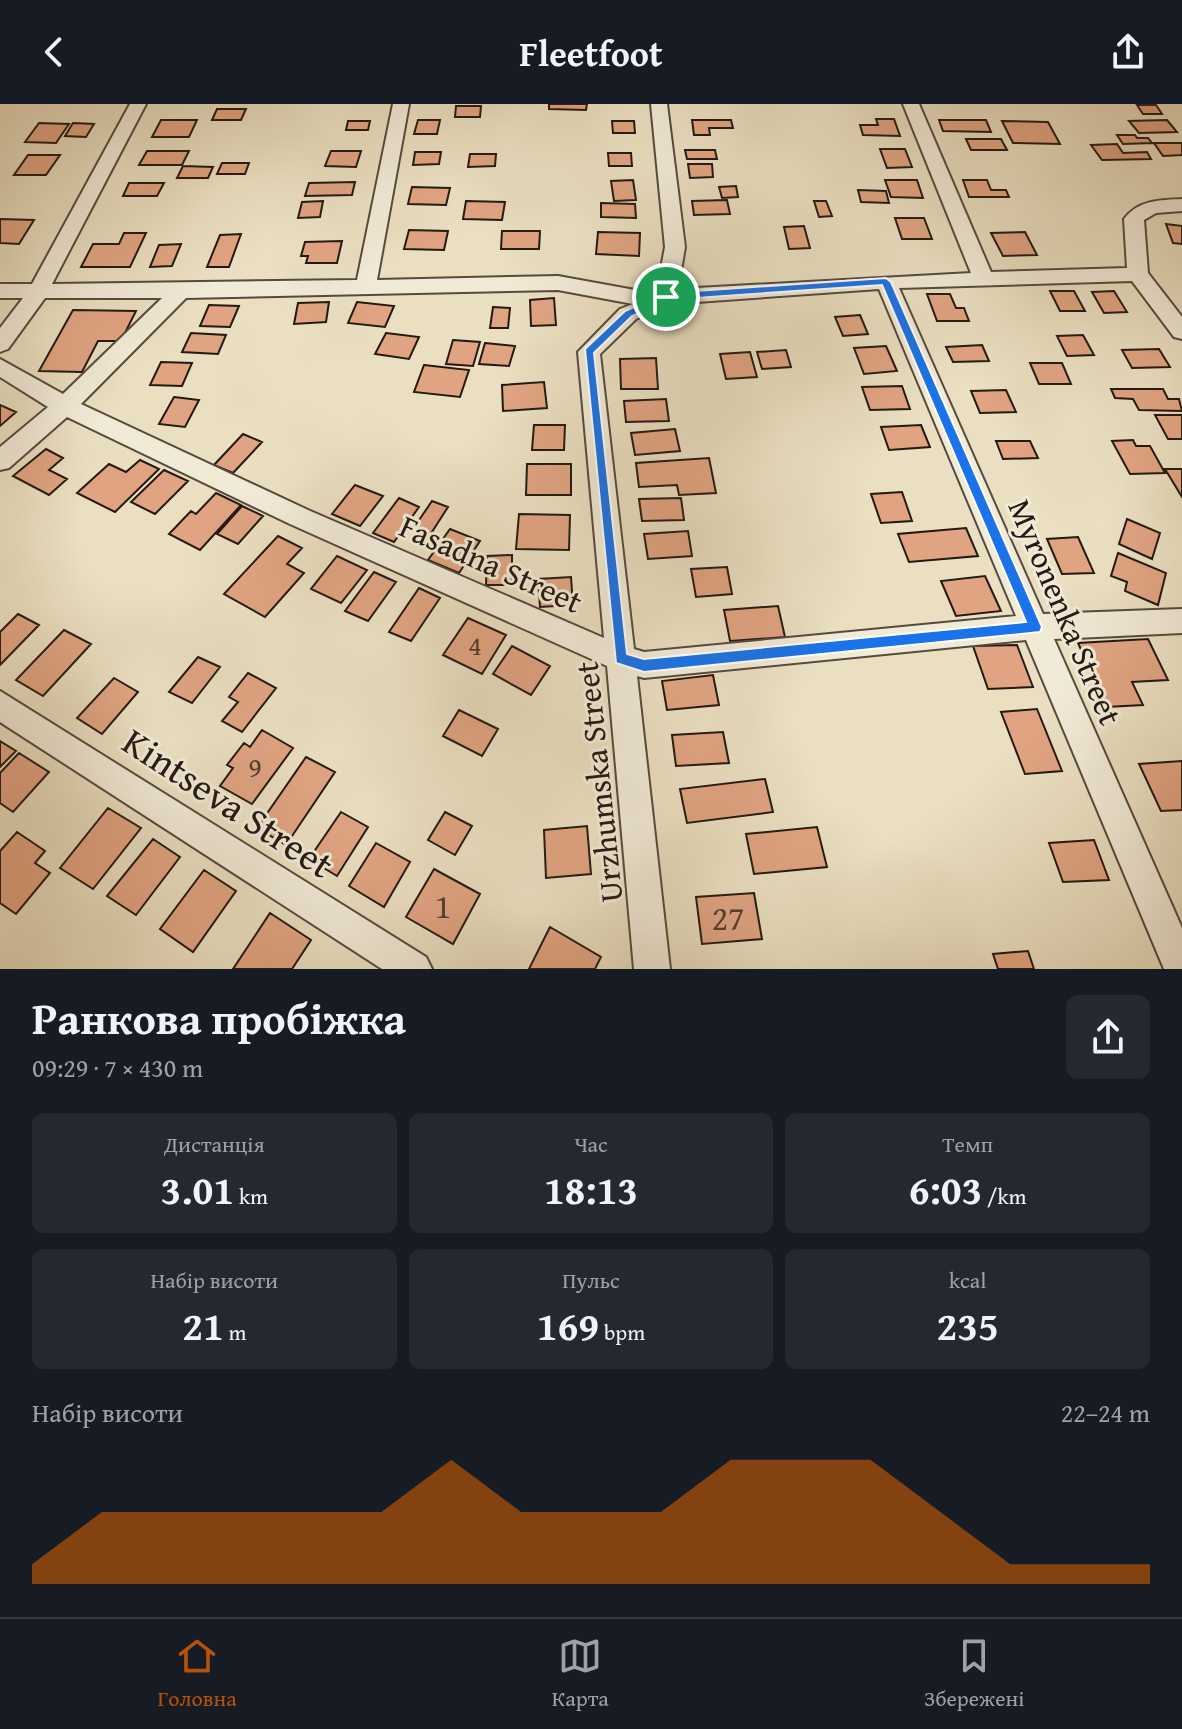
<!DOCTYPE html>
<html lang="uk">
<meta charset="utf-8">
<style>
:root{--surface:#171b24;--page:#242831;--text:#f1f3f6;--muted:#9ea1a6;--line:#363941;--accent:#b45309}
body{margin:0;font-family:"Gentium Book Plus",serif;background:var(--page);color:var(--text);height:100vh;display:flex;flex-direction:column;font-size:30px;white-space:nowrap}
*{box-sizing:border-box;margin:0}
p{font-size:26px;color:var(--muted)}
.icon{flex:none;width:44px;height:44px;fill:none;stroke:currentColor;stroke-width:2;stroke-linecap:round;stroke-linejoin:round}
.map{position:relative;height:865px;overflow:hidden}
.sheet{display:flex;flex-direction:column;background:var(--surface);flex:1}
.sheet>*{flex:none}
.pin{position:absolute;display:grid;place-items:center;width:68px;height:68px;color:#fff;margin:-34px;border:4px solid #fff;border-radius:50%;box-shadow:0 2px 8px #0007}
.round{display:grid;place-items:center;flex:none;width:84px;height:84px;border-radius:12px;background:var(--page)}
.summary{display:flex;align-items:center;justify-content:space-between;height:136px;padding:0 32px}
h1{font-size:44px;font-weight:700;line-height:60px}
.metrics{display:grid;grid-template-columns:repeat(3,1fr);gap:12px;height:136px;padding:8px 32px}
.metrics div{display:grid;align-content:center;border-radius:12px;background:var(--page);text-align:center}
.metrics b{font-size:40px;font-weight:700}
.metrics small{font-size:22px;font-weight:400}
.metrics p{font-size:22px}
.chart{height:224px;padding:16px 32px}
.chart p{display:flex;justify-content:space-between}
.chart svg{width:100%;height:144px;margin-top:8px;fill:var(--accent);opacity:.7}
header{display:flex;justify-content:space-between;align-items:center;height:104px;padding:0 32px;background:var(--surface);font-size:36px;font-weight:700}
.dock{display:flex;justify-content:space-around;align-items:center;height:112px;border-top:2px solid var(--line);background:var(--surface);font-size:22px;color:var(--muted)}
.dock a{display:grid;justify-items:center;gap:4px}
.dock .current{color:var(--accent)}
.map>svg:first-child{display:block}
.building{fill:#e0a482;stroke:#251912;stroke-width:2}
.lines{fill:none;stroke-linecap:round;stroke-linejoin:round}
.street-casing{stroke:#564a3e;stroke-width:4}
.street{fill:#f1ead7;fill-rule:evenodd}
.route{fill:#1a73e8;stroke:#fff;stroke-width:2;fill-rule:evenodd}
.labels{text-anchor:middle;stroke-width:6;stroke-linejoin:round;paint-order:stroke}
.number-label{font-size:28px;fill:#543c2e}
.street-label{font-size:32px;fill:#251912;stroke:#f1ead7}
.near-number-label{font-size:34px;fill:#543c2e}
.near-street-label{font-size:38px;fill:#251912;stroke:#f1ead7}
</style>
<header><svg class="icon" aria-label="back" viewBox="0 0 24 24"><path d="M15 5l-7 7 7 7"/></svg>Fleetfoot<svg class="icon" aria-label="share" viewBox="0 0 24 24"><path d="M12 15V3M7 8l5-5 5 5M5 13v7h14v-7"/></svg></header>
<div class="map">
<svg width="1182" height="865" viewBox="0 0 1182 865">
<rect width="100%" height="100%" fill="#eadfc1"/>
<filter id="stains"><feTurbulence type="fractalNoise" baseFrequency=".0025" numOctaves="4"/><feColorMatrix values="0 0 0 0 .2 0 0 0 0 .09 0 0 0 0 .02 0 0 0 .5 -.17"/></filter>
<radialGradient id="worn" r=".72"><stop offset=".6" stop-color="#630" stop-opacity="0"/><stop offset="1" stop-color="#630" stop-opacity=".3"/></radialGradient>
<path class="building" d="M549 0H587L586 6 549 5Z
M1137 1H1156L1162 10H1143Z
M456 2H481L480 13H455Z
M217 5H246L241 16H212Z
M876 15H894L900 32 863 31 860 21H878Z
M161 16H197L189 33H152Z
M418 16H440L437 30H414Z
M692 16H731L733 24H709L710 31H694Z
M939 16H986L991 28 943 27Z
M1167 16 1177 28 1139 29 1129 17Z
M348 17H370L368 26H346Z
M612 17H634L635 29H613Z
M1002 17 1048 18 1060 40 1013 39Z
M39 19 69 20 56 39 25 38Z
M73 19 94 20 86 33 65 32Z
M1117 31H1135L1137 34H1148L1152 39 1123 40Z
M966 35H1001L1007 46H971Z
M1154 39H1182V51L1163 52Z
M1117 40 1123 49 1147 48 1151 55 1102 56 1091 41Z
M880 45H905L912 63 887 64Z
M685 46H715L717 55H687Z
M147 47H189L182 61H139Z
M331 47H361L356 63 325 62Z
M415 48H441L439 60 413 61Z
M608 49H631L632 62H609Z
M470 50H496L495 62 468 63Z
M28 51H60L46 71H14Z
M222 59H249L245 70H217Z
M688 60H712L713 73 690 74Z
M183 62 213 63 208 74H177Z
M633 76 636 96 614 97 611 77Z
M885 76H917L923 94 891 93Z
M963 76H987L991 86H1006L1009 93H969Z
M355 78 352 91 305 92 309 79Z
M129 79H164L157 92H123Z
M736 82 738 93 722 94 719 83Z
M412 83 450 84 446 101 408 100Z
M858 86 886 87 889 99 861 98Z
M727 96 730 110 694 111 692 97Z
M323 97 320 113 298 114 302 98Z
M466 97 505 98 502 116 463 115Z
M814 97H826L832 112 819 113Z
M601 99 635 100 636 114 601 113Z
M895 114H924L932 135H902Z
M0 115 34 116 19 140 0 139Z
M1166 120 1182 122V140L1173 139Z
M804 122 810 144 789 145 784 123Z
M409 126 448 127 444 146 404 145Z
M502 127H540L539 145H501Z
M598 128 640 129 639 152 596 150Z
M1025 128 1037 151 1003 152 991 129Z
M124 129H146L130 163H81L93 140H119Z
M241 130 229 163H207L220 131Z
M342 137 337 159H306L308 152H301L305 138Z
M181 140 172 162 150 163 159 141Z
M1050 187H1074L1085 207H1060Z
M1114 187 1127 208 1104 209 1092 188Z
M927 190H950L956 204H964L969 217H937Z
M554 194 556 221 531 222 530 196Z
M329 198 326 218 294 220 298 199Z
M357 198 394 202 385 223 348 219Z
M209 201 239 202 230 223 200 222Z
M493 203 510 204 508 224H490Z
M73 206 136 207 121 237H98L82 268 39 267Z
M860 211 868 230 843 232 835 213Z
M191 229 226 231 218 250 182 248Z
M386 229 419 233 409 255 375 250Z
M1083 231 1094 251 1067 252 1057 232Z
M453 236 480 238 473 262 446 260Z
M485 239 515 242 509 262 479 260Z
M982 241 989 257 953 258 946 243Z
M886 242 897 267 864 270 854 244Z
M1159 245 1170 263 1132 264 1122 246Z
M786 246 791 263 762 265 757 248Z
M750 248 757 273 726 275 720 250Z
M656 254 658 285H621L620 255Z
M161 258 192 259 182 282 150 281Z
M1030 259H1062L1071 280H1039Z
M424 261 469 266 460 293 414 288Z
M544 278 547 304 503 307 502 281Z
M902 282 910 305 870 306 862 283Z
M1111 285H1163L1168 295H1179L1182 307 1139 306 1133 295 1115 294Z
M1006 286 1016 308 980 309 971 287Z
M174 293 199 296 185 323 159 320Z
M666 295 669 317 626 318 624 297Z
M0 301 16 308 0 322Z
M1155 311H1182V335H1168Z
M534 321H565L564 346H532Z
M921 321 930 343 889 346 881 323Z
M675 325 680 347 635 351 631 329Z
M243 330 262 338 233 369 214 361Z
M1133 336 1136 342H1150L1165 369 1130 370 1112 337Z
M996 337H1030L1038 354 1003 355Z
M46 345 63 354 49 366 67 375 49 391 13 372Z
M709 354 716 389 679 391 677 381 639 383 636 359Z
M140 356 159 365 115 408 77 389 109 360 126 368Z
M527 360H571V391H526Z
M1165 365H1182V393Z
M164 366 188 377 155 410 131 398Z
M355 381 383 392 360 422 332 410Z
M902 388 912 417 881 419 871 390Z
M216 389 241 401 200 446 169 430 191 407 196 410Z
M399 394 419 403 394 438 373 429Z
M681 394 684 416 642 417 639 395Z
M432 397 448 403 430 431 413 425Z
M242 402 263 412 238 440 217 430Z
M519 410 570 411 569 446 516 445Z
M1127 415 1160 429 1152 455 1119 440Z
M966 424 978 452 909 458 898 430Z
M450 425 480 437 459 469 428 456Z
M688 427 692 452 648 455 644 430Z
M278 432 302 444 287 460 304 469 265 513 224 490Z
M1078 433 1094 469 1062 470 1047 435Z
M1118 449 1166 469 1158 501 1125 487 1127 478 1111 472Z
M512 451V481H486L487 452Z
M337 452 367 466 341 499 311 485Z
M727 463 732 490 696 493 691 465Z
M374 468 396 478 368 517 345 507Z
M985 472 1001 507 956 512 941 477Z
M571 473 573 501 540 503 538 475Z
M419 484 440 494 411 537 389 528Z
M778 502 785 533 730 537 724 506Z
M18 510 39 521 0 561V528Z
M468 514 506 531 482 570 443 551Z
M64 526 91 540 43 592 16 576Z
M1148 535 1168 576 1132 578 1143 601 1106 603 1078 539Z
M1017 541 1033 583 988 585 973 542Z
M512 542 550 562 531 591 493 570Z
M198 553 220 563 192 599 169 588Z
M248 569 276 584 242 628 222 617 238 598 229 593Z
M713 571 719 601 667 606 662 577Z
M114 574 138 588 102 630 77 614Z
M1037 605 1062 667 1025 670 1001 608Z
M459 606 498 625 482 652 443 632Z
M262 626 293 644 252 700 220 682 233 664 227 661 244 639 250 643Z
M723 628 729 659 676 662 672 631Z
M0 637 16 647 0 663Z
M19 649 49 668 13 708 0 699V669Z
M306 653 335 668 286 741 257 724Z
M1182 657V706L1161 707 1139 660Z
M765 675 773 708 687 719 680 685Z
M108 704 141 724 93 785 60 764Z
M341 708 368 723 337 772 309 755Z
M445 708 472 722 455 751 428 736Z
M587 722 591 770 546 774 544 726Z
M817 723 827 763 754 770 746 730Z
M17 728 45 747 35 759 50 769 16 810 0 799V747Z
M153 735 180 753 136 811 107 792Z
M1094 736 1109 776 1063 778 1049 739Z
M376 739 410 758 384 803 349 782Z
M434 765 480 790 453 840 406 813Z
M204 766 236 787 193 848 160 825Z
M754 789 762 835 702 840 696 793Z
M270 809 311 836 292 865H233Z
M550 823 601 853 595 865H529Z
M1028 847 1034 865H998L993 850Z"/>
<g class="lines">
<defs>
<path id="street" d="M130 0H146L52 180 357 176 393 0H409L377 176 558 172 635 186H657L665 143 651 0H667L685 143 678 185 971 169 903 0H919L991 168 1127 164 1124 115C1138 96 1160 96 1182 95V107L1156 109 1144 116 1148 169 1182 213V235L1174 233 1132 177 899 184 1043 510 1182 505V529L1054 535 1182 824V865H1164L1026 536 644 574 637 572 670 865H634L607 562 290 420 67 313 9 364 0 366V343L48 303 0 273V255L63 290 162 194H45L8 245 0 248V224L23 194H0V180H32ZM879 185 1016 512 644 548 634 545 600 250 636 215 669 200ZM558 186 633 200 620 205 578 248 604 534 308 406 81 300 186 194Z
M0 587 426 853 432 865H382L0 618Z"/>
</defs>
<use href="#street" class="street-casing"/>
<use href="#street" class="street"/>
</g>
<path class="route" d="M886 174 891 178 1042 523 1040 528 644 568 616 559 585 245 625 207 666 189ZM882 181 1026 518 644 555 627 550 594 249 632 212 667 196Z"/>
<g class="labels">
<g class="number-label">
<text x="475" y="551">4</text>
<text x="255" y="673">9</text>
</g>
<g class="street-label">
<text transform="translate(491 460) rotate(24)" y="11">Fasadna Street</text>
<text transform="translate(1065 508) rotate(67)" y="11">Myronenka Street</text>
<text transform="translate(599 678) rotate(-96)" y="11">Urzhumska Street</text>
</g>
<g class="near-number-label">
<text x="443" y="814">1</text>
<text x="728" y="826">27</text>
</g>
<g class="near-street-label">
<text transform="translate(228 699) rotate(33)" y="13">Kintseva Street</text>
</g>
</g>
<rect width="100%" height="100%" filter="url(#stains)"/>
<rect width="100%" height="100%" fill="url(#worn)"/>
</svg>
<div class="pin" style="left:666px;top:193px;background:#1e9e55"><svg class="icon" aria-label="arrive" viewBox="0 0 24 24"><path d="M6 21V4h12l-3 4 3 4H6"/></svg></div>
</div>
<section class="sheet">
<div class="summary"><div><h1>Ранкова пробіжка</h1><p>09:29 · 7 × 430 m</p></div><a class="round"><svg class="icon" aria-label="share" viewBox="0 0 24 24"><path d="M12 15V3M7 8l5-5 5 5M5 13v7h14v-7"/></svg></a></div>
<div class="metrics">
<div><p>Дистанція</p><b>3.01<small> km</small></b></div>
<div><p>Час</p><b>18:13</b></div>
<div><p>Темп</p><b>6:03<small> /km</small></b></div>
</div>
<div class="metrics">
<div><p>Набір висоти</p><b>21<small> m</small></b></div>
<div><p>Пульс</p><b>169<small> bpm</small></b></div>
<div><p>kcal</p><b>235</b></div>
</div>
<div class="chart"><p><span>Набір висоти</span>22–24 m</p>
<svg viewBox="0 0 160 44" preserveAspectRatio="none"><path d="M0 44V38L10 22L20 22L30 22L40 22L50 22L60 6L70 22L80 22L90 22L100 6L110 6L120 6L130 22L140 38L150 38L160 38V44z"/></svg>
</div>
</section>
<nav class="dock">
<a class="current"><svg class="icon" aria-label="home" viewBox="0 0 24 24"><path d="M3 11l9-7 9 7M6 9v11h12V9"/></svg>Головна</a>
<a><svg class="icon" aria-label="map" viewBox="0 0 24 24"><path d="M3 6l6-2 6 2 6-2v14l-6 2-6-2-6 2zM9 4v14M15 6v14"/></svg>Карта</a>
<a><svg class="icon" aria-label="saved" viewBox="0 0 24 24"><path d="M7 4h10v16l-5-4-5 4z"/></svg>Збережені</a>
</nav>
